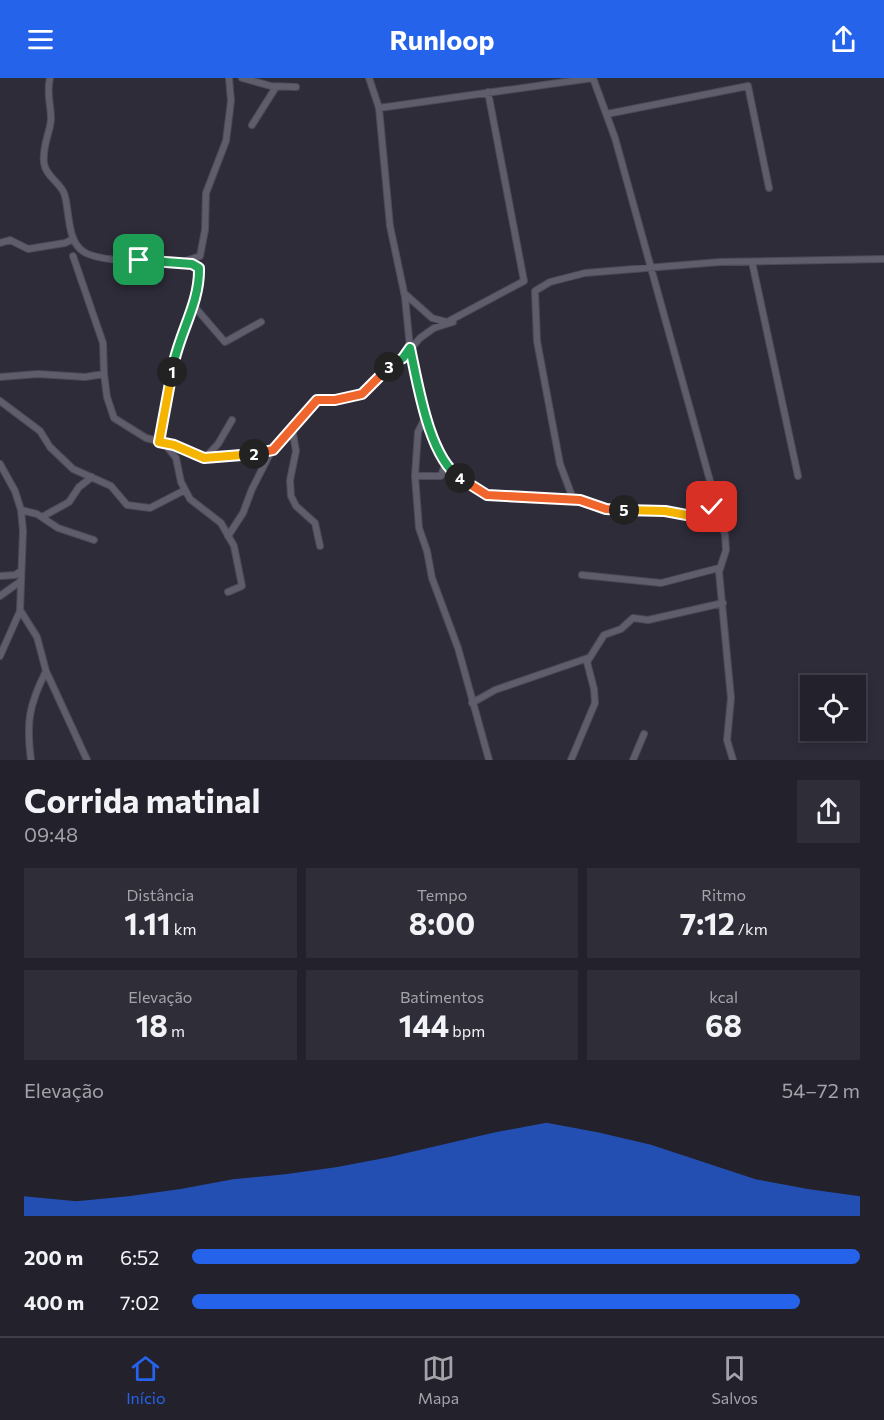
<!DOCTYPE html>
<html lang="pt">
<meta charset="utf-8">
<style>
:root{--surface:#23212c;--page:#2f2e38;--text:#f1f3f6;--muted:#a3a3a9;--line:#403e48;--accent:#2563eb}
body{margin:0;font-family:Commissioner,sans-serif;background:var(--page);color:var(--text);height:100vh;display:flex;flex-direction:column;font-size:22px;white-space:nowrap}
*{box-sizing:border-box;margin:0}
p{font-size:20px;color:var(--muted)}
.icon{flex:none;width:33px;height:33px;fill:none;stroke:currentColor;stroke-width:2;stroke-linecap:round;stroke-linejoin:round}
.map{position:relative;height:682px;overflow:hidden}
.side{display:flex;flex-direction:column;background:var(--surface);flex:1}
.side>*{flex:none}
.buttons{position:absolute;left:800px;top:597px;display:grid;gap:12px}
.buttons a{display:grid;place-items:center;width:66px;height:66px;border-radius:0px;background:var(--surface);box-shadow:0 3px 9px #0003,0 0 0 2px var(--line);font-size:30px}
.pin{position:absolute;display:grid;place-items:center;width:51px;height:51px;color:#fff;margin:-26px;border-radius:12px;box-shadow:0 3px 9px #0006}
.km{position:absolute;width:30px;height:30px;margin:-15px;border-radius:50%;background:#222;color:#fff;font-size:16px;line-height:30px;text-align:center}
.round{display:grid;place-items:center;flex:none;width:63px;height:63px;border-radius:0px;background:var(--page)}
.overview{display:flex;align-items:center;justify-content:space-between;height:102px;padding:0 24px}
h1{font-size:33px;font-weight:700;line-height:45px}
.figures{display:grid;grid-template-columns:repeat(3,1fr);gap:9px;height:102px;padding:6px 24px}
.figures div{display:grid;align-content:center;border-radius:0px;background:var(--page);text-align:center}
.figures b{font-size:30px;font-weight:700}
.figures small{font-size:16px;font-weight:400}
.figures p{font-size:16px}
.chart{height:168px;padding:12px 24px}
.chart p{display:flex;justify-content:space-between}
.chart svg{width:100%;height:108px;margin-top:6px;fill:var(--accent);opacity:.7}
ul{padding:0 24px;list-style:none;font-size:20px}
li{display:grid;grid-template-columns:96px 72px 1fr;align-items:center;height:45px}
li i{height:15px;border-radius:8px;background:var(--accent)}
header{display:flex;justify-content:space-between;align-items:center;height:78px;padding:0 24px;background:var(--accent);color:#fff;font-size:27px;font-weight:700}
.tabs{display:flex;justify-content:space-around;align-items:center;height:84px;border-top:2px solid var(--line);background:var(--surface);font-size:16px;color:var(--muted)}
.tabs a{display:grid;justify-items:center;gap:3px}
.tabs .on{color:var(--accent)}
.map>svg:first-child{display:block}
.lines{fill:none;stroke-linecap:round;stroke-linejoin:round}
.street-casing{stroke:#4c4a56;stroke-width:8}
.street{stroke:#5f5c6c;stroke-width:6}
.split-1-casing{stroke:#fff;stroke-width:12}
.split-2-casing{stroke:#fff;stroke-width:12}
.split-3-casing{stroke:#fff;stroke-width:12}
.split-4-casing{stroke:#fff;stroke-width:12}
.split-5-casing{stroke:#fff;stroke-width:12}
.split-6-casing{stroke:#fff;stroke-width:12}
.split-1{stroke:#22a559;stroke-width:8}
.split-2{stroke:#f5b400;stroke-width:8}
.split-3{stroke:#f0652b;stroke-width:8}
.split-4{stroke:#22a559;stroke-width:8}
.split-5{stroke:#f0652b;stroke-width:8}
.split-6{stroke:#f5b400;stroke-width:8}
</style>
<header><svg class="icon" aria-label="menu" viewBox="0 0 24 24"><path d="M4 6h16M4 12h16M4 18h16"/></svg>Runloop<svg class="icon" aria-label="share" viewBox="0 0 24 24"><path d="M12 15V3M7 8l5-5 5 5M5 13v7h14v-7"/></svg></header>
<div class="map">
<svg width="884" height="682" viewBox="0 0 884 682">
<rect width="100%" height="100%" fill="#2f2c3a"/>
<g class="lines">
<defs>
<path id="street" d="M50 0C46 15 51 26 51 41 50 56 42 67 44 85 45 97 60 105 64 115 70 131 66 163 84 174 101 185 169 185 192 186L199 190 198 211 173 285 159 364
M242 0 271 8 296 9
M369 0 379 30 593 0
M593 0 615 60 725 457 726 472 719 494 731 620 727 662 733 682
M379 30 390 148 405 219 410 270 432 360 445 387 441 398H415L419 450 427 473 432 500 458 570 489 682
M607 36 748 8 769 110
M252 47 276 9
M0 165 10 162 28 171 65 165 73 161
M183 184 200 178 205 152 206 115 226 63 231 23 229 0
M752 184 798 398
M404 215 432 240 447 244
M193 227 225 264 261 244
M449 243 524 203 488 14
M104 296 107 319 114 340 146 360 174 367 204 380 269 375 317 322H335L364 315 387 291 403 280 420 260 434 250 453 244
M0 299 38 296 85 299 104 296 103 265 73 178
M0 323 40 353 50 369 73 391 111 408 127 427 150 430 185 412
M292 350 296 373 290 402 291 418 296 428 315 445 320 468
M164 365 176 380 181 404 190 421 221 445 234 468 242 508 228 514
M205 380 218 366 232 342
M0 386 15 413 21 432 23 453 20 532 37 559 46 593C29 627 26 644 31 682
M445 387 456 398 487 418 578 422
M415 398 418 354 427 336
M716 425 707 434 692 438 665 433 607 431 572 418 560 386 537 263 535 213 550 204 585 195 720 184 884 181
M21 432 37 436 58 450 94 462
M42 439 69 424 79 409 92 399
M228 458 243 435 252 411 271 374
M582 497 661 505 719 490
M0 498 15 497 21 493
M0 518 21 503
M0 578 20 533
M46 593 87 682
M472 625 495 612 588 580
M571 682 595 625 594 611 587 584 604 557 621 551 633 540 648 542 723 525
M633 682 644 656"/>
</defs>
<use href="#street" class="street-casing"/>
<use href="#street" class="street"/>
</g>
<g class="lines">
<defs>
<path id="split-1" d="M139 182 192 186 199 190C200 227 177 258 172 294"/>
<path id="split-2" d="M172 294 159 364 174 367 204 380 254 376"/>
<path id="split-3" d="M254 376 273 372 317 322H335L362 316 389 289"/>
<path id="split-4" d="M389 289 403 280 410 270C418 307 429 379 460 400"/>
<path id="split-5" d="M460 400 487 417 580 422 606 431 624 432"/>
<path id="split-6" d="M624 432 665 433 692 438 702 436 712 429"/>
</defs>
<use href="#split-1" class="split-1-casing"/>
<use href="#split-2" class="split-2-casing"/>
<use href="#split-3" class="split-3-casing"/>
<use href="#split-4" class="split-4-casing"/>
<use href="#split-5" class="split-5-casing"/>
<use href="#split-6" class="split-6-casing"/>
<use href="#split-1" class="split-1"/>
<use href="#split-2" class="split-2"/>
<use href="#split-3" class="split-3"/>
<use href="#split-4" class="split-4"/>
<use href="#split-5" class="split-5"/>
<use href="#split-6" class="split-6"/>
</g>
</svg>
<div class="buttons">
<a><svg class="icon" aria-label="locate" viewBox="0 0 24 24"><circle cx="12" cy="12" r="6"/><path d="M12 2v4M12 18v4M2 12h4M18 12h4"/></svg></a>
</div>
<div class="pin" style="left:139px;top:182px;background:#1e9e55"><svg class="icon" aria-label="arrive" viewBox="0 0 24 24"><path d="M6 21V4h12l-3 4 3 4H6"/></svg></div>
<div class="pin" style="left:712px;top:429px;background:#d93025"><svg class="icon" aria-label="check" viewBox="0 0 24 24"><path d="M5 12l5 5 9-10"/></svg></div>
<b class="km" style="left:172px;top:294px">1</b>
<b class="km" style="left:254px;top:376px">2</b>
<b class="km" style="left:389px;top:289px">3</b>
<b class="km" style="left:460px;top:400px">4</b>
<b class="km" style="left:624px;top:432px">5</b>
</div>
<section class="side">
<div class="overview"><div><h1>Corrida matinal</h1><p>09:48</p></div><a class="round"><svg class="icon" aria-label="share" viewBox="0 0 24 24"><path d="M12 15V3M7 8l5-5 5 5M5 13v7h14v-7"/></svg></a></div>
<div class="figures">
<div><p>Distância</p><b>1.11<small> km</small></b></div>
<div><p>Tempo</p><b>8:00</b></div>
<div><p>Ritmo</p><b>7:12<small> /km</small></b></div>
</div>
<div class="figures">
<div><p>Elevação</p><b>18<small> m</small></b></div>
<div><p>Batimentos</p><b>144<small> bpm</small></b></div>
<div><p>kcal</p><b>68</b></div>
</div>
<div class="chart"><p><span>Elevação</span>54–72 m</p>
<svg viewBox="0 0 160 44" preserveAspectRatio="none"><path d="M0 44V36L10 38L20 36L30 33L40 29L50 27L60 24L70 20L80 15L90 10L100 6L110 10L120 15L130 22L140 29L150 33L160 36V44z"/></svg>
</div>
<ul>
<li><b>200 m</b>6:52<i style="width:100%"></i></li>
<li><b>400 m</b>7:02<i style="width:91%"></i></li>
</ul>
</section>
<nav class="tabs">
<a class="on"><svg class="icon" aria-label="home" viewBox="0 0 24 24"><path d="M3 11l9-7 9 7M6 9v11h12V9"/></svg>Início</a>
<a><svg class="icon" aria-label="map" viewBox="0 0 24 24"><path d="M3 6l6-2 6 2 6-2v14l-6 2-6-2-6 2zM9 4v14M15 6v14"/></svg>Mapa</a>
<a><svg class="icon" aria-label="saved" viewBox="0 0 24 24"><path d="M7 4h10v16l-5-4-5 4z"/></svg>Salvos</a>
</nav>
